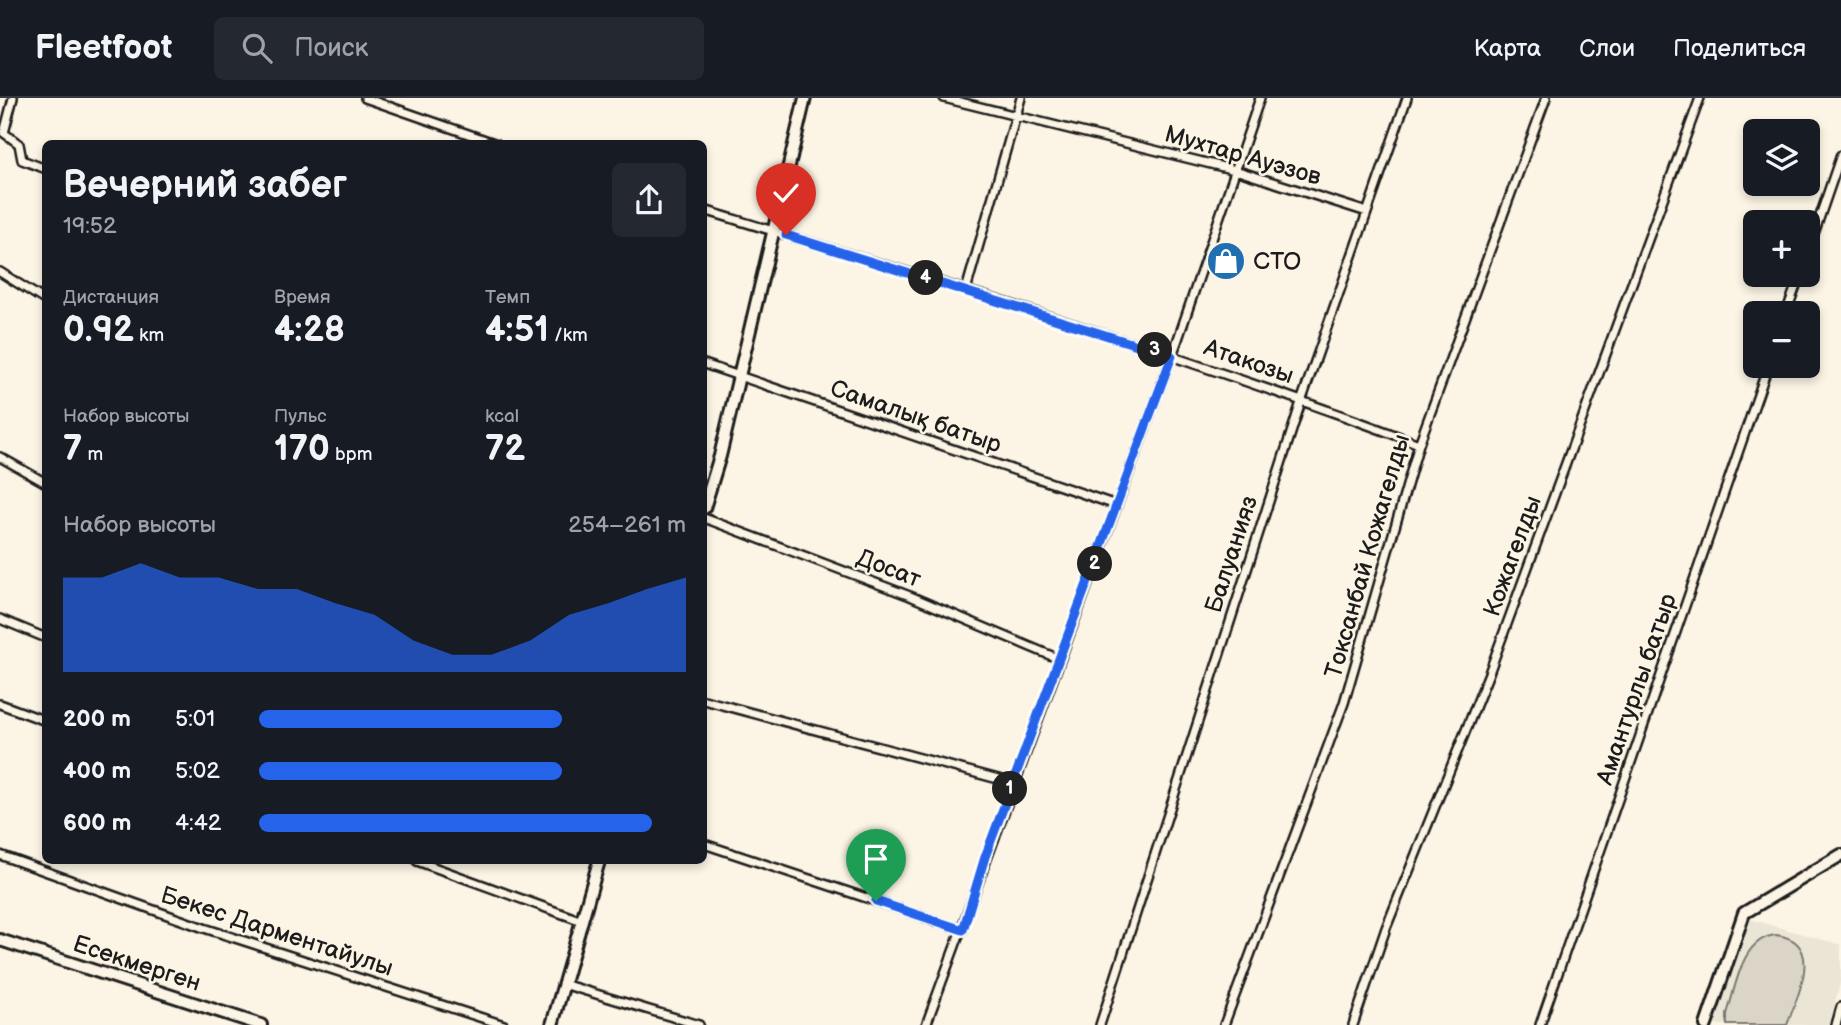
<!DOCTYPE html>
<html lang="ru">
<meta charset="utf-8">
<style>
:root{--surface:#171b24;--page:#242831;--text:#f1f3f6;--muted:#9ea1a6;--line:#363941;--accent:#2563eb}
body{margin:0;font-family:"Balsamiq Sans",sans-serif;background:var(--page);color:var(--text);height:100vh;display:flex;flex-direction:column;font-size:26px;white-space:nowrap}
*{box-sizing:border-box;margin:0}
p{font-size:23px;color:var(--muted)}
.icon{flex:none;width:38px;height:38px;fill:none;stroke:currentColor;stroke-width:2;stroke-linecap:round;stroke-linejoin:round}
.map{position:relative;flex:1;overflow:hidden}
.panel{position:absolute;left:42px;top:42px;width:665px;height:724px;display:flex;flex-direction:column;background:var(--surface);border-radius:10px;box-shadow:0 4px 10px #0003}
.panel>*{flex:none}
.buttons{position:absolute;left:1743px;top:21px;display:grid;gap:14px}
.buttons a{display:grid;place-items:center;width:77px;height:77px;border-radius:10px;background:var(--surface);box-shadow:0 4px 10px #0003;font-size:35px}
.pin{position:absolute;display:grid;place-items:center;width:60px;height:60px;color:#fff;margin:-72px -30px;border-radius:50% 50% 50% 0;rotate:-45deg;box-shadow:0 0 7px #0007}
.pin .icon{rotate:45deg}
.km{position:absolute;width:35px;height:35px;margin:-18px;border-radius:50%;background:#222;color:#fff;font-size:19px;line-height:35px;text-align:center}
.round{display:grid;place-items:center;flex:none;width:74px;height:74px;border-radius:10px;background:var(--page)}
.head{display:flex;align-items:center;justify-content:space-between;height:119px;padding:0 21px}
h1{font-size:38px;font-weight:700;line-height:52px}
.stats{display:grid;grid-template-columns:repeat(3,1fr);gap:10px;height:119px;padding:7px 21px}
.stats div{display:grid;align-content:center}
.stats b{font-size:35px;font-weight:700}
.stats small{font-size:19px;font-weight:400}
.stats p{font-size:19px}
.chart{height:196px;padding:14px 21px}
.chart p{display:flex;justify-content:space-between}
.chart svg{width:100%;height:126px;margin-top:7px;fill:var(--accent);opacity:.7}
ul{padding:0 21px;list-style:none;font-size:23px}
li{display:grid;grid-template-columns:112px 84px 1fr;align-items:center;height:52px}
li i{height:18px;border-radius:9px;background:var(--accent)}
header{display:flex;align-items:center;gap:42px;box-sizing:border-box;height:98px;padding:0 35px;background:var(--surface);border-bottom:2px solid var(--line)}
header strong{font-size:33px}
nav{display:flex;gap:38px;margin-inline-start:auto;font-size:24px}
.search{width:490px;height:63px;background:var(--page);display:flex;align-items:center;gap:18px;box-sizing:border-box;padding:0 24px;border-radius:10px;color:var(--muted);font-size:26px}
.map>svg:first-child{display:block}
.built{fill:#ebe5d6}
.park{fill:#dbd5c8;stroke:#7c7872;stroke-width:2}
.lines{fill:none;stroke-linecap:round;stroke-linejoin:round}
.street-casing{stroke:#1c1c1c;stroke-width:12}
.secondary-casing{stroke:#1c1c1c;stroke-width:16}
.street{stroke:#fcf5e5;stroke-width:7}
.secondary{stroke:#fcf5e5;stroke-width:10}
.route-casing{stroke:#fff;stroke-width:14}
.route{stroke:#2563eb;stroke-width:9}
.labels{text-anchor:middle;stroke-width:5;stroke-linejoin:round;paint-order:stroke}
.street-label{font-size:24px;fill:#1c1c1c;stroke:#fcf5e5}
.poi-label{font-size:24px;fill:#1c1c1c;stroke:#fcf5e5;text-anchor:start}
</style>
<header>
<strong>Fleetfoot</strong>
<div class="search"><svg class="icon" aria-label="search" viewBox="0 0 24 24"><circle cx="10" cy="10" r="6"/><path d="M15 15l6 6"/></svg>Поиск</div>
<nav><a>Карта</a><a>Слои</a><a>Поделиться</a></nav>
</header>
<div class="map">
<svg width="1841" height="927" viewBox="0 0 1841 927">
<rect width="100%" height="100%" fill="#fcf5e5"/>
<filter id="ink" filterUnits="userSpaceOnUse"><feTurbulence type="fractalNoise" baseFrequency=".0143" numOctaves="2"/><feDisplacementMap in="SourceGraphic" scale="14" xChannelSelector="R" yChannelSelector="G"/><feConvolveMatrix kernelMatrix="1 2 1 2 8 2 1 2 1" color-interpolation-filters="sRGB"/></filter>
<g filter="url(#ink)">
<path class="built" d="M1750 821 1841 847V882L1829 927H1713Z"/>
<path class="park" d="M1776 837C1826 843 1797 898 1787 927H1727V916C1736 889 1741 840 1776 837Z"/>
<g class="lines">
<defs>
<path id="street" d="M13 0 4 35 19 46 22 62 46 71
M365 0 497 46
M944 0 1235 72 1367 114
M704 112C944 185 1184 257 1419 346
M1808 153 1841 57
M0 174 46 203
M966 192 1021 0
M1786 215 1800 177
M704 266 1116 407
M0 359 46 385
M704 420 910 498 1059 561
M0 521 46 540
M704 602 1013 685
M0 606 46 623
M704 746 963 832
M0 757 204 830 504 927
M417 763 582 823
M563 886 699 927
M926 927 1177 244 1260 0
M1100 927 1302 301 1407 0
M1224 927 1344 605 1419 346 1546 0
M1353 927 1386 830 1489 575 1700 0
M1540 927 1768 268
M1836 927 1841 909"/>
<path id="secondary" d="M704 410 720 358 805 0
M0 842 261 927
M552 927 599 763
M1706 927 1744 815 1841 757"/>
</defs>
<use href="#street" class="street-casing"/>
<use href="#secondary" class="secondary-casing"/>
<use href="#street" class="street"/>
<use href="#secondary" class="secondary"/>
</g>
</g>
<g class="lines" filter="url(#ink)">
<defs>
<path id="route" d="M786 137 1172 258 985 759 963 832 876 803"/>
</defs>
<use href="#route" class="route-casing"/>
<use href="#route" class="route"/>
</g>
<defs>
<symbol id="shop-disc" viewBox="-11 -11 22 22"><circle r="9.5" fill="#1f6fb2" stroke="#fcf5e5"/><path d="M-5-2.5h2.3a2.7 3.5 0 0 1 5.4 0H5L5.5 6h-11ZM-1.5-2.5h3a1.5 2.3 0 0 0-3 0Z" fill="#fff"/></symbol>
</defs>
<g fill-rule="evenodd">
<use href="#shop-disc" x="1204" y="141" width="44" height="44"/>
</g>
<g class="labels">
<g class="street-label">
<text transform="translate(1243 57) rotate(16)" y="8">Мухтар Ауэзов</text>
<text transform="translate(1249 263) rotate(19)" y="8">Атакозы</text>
<text transform="translate(916 318) rotate(19)" y="8">Самалық батыр</text>
<text transform="translate(1231 456) rotate(-72)" y="8">Балуанияз</text>
<text transform="translate(1367 458) rotate(-74)" y="8">Токсанбай Кожагелды</text>
<text transform="translate(1512 458) rotate(-70)" y="8">Кожагелды</text>
<text transform="translate(889 470) rotate(21)" y="8">Досат</text>
<text transform="translate(1636 591) rotate(-71)" y="8">Амантурлы батыр</text>
<text transform="translate(277 833) rotate(18)" y="8">Бекес Дарментайулы</text>
<text transform="translate(137 865) rotate(18)" y="8">Eсекмерген</text>
</g>
<g class="poi-label">
<text x="1253" y="171">CTO</text>
</g>
</g>
</svg>
<div class="buttons">
<a><svg class="icon" aria-label="layers" viewBox="0 0 24 24"><path d="M12 4l9 5-9 5-9-5zM3 14l9 5 9-5"/></svg></a>
<a>+</a>
<a>−</a>
</div>
<div class="pin" style="left:876px;top:803px;background:#1e9e55"><svg class="icon" aria-label="arrive" viewBox="0 0 24 24"><path d="M6 21V4h12l-3 4 3 4H6"/></svg></div>
<div class="pin" style="left:786px;top:137px;background:#d93025"><svg class="icon" aria-label="check" viewBox="0 0 24 24"><path d="M5 12l5 5 9-10"/></svg></div>
<b class="km" style="left:1010px;top:691px">1</b>
<b class="km" style="left:1095px;top:466px">2</b>
<b class="km" style="left:1155px;top:252px">3</b>
<b class="km" style="left:926px;top:180px">4</b>
<section class="panel">
<div class="head"><div><h1>Вечерний забег</h1><p>19:52</p></div><a class="round"><svg class="icon" aria-label="share" viewBox="0 0 24 24"><path d="M12 15V3M7 8l5-5 5 5M5 13v7h14v-7"/></svg></a></div>
<div class="stats">
<div><p>Дистанция</p><b>0.92<small> km</small></b></div>
<div><p>Время</p><b>4:28</b></div>
<div><p>Темп</p><b>4:51<small> /km</small></b></div>
</div>
<div class="stats">
<div><p>Набор высоты</p><b>7<small> m</small></b></div>
<div><p>Пульс</p><b>170<small> bpm</small></b></div>
<div><p>kcal</p><b>72</b></div>
</div>
<div class="chart"><p><span>Набор высоты</span>254–261 m</p>
<svg viewBox="0 0 160 44" preserveAspectRatio="none"><path d="M0 44V11L10 11L20 6L30 11L40 11L50 15L60 15L70 20L80 24L90 33L100 38L110 38L120 33L130 24L140 20L150 15L160 11V44z"/></svg>
</div>
<ul>
<li><b>200 m</b>5:01<i style="width:71%"></i></li>
<li><b>400 m</b>5:02<i style="width:71%"></i></li>
<li><b>600 m</b>4:42<i style="width:92%"></i></li>
</ul>
</section>
</div>
